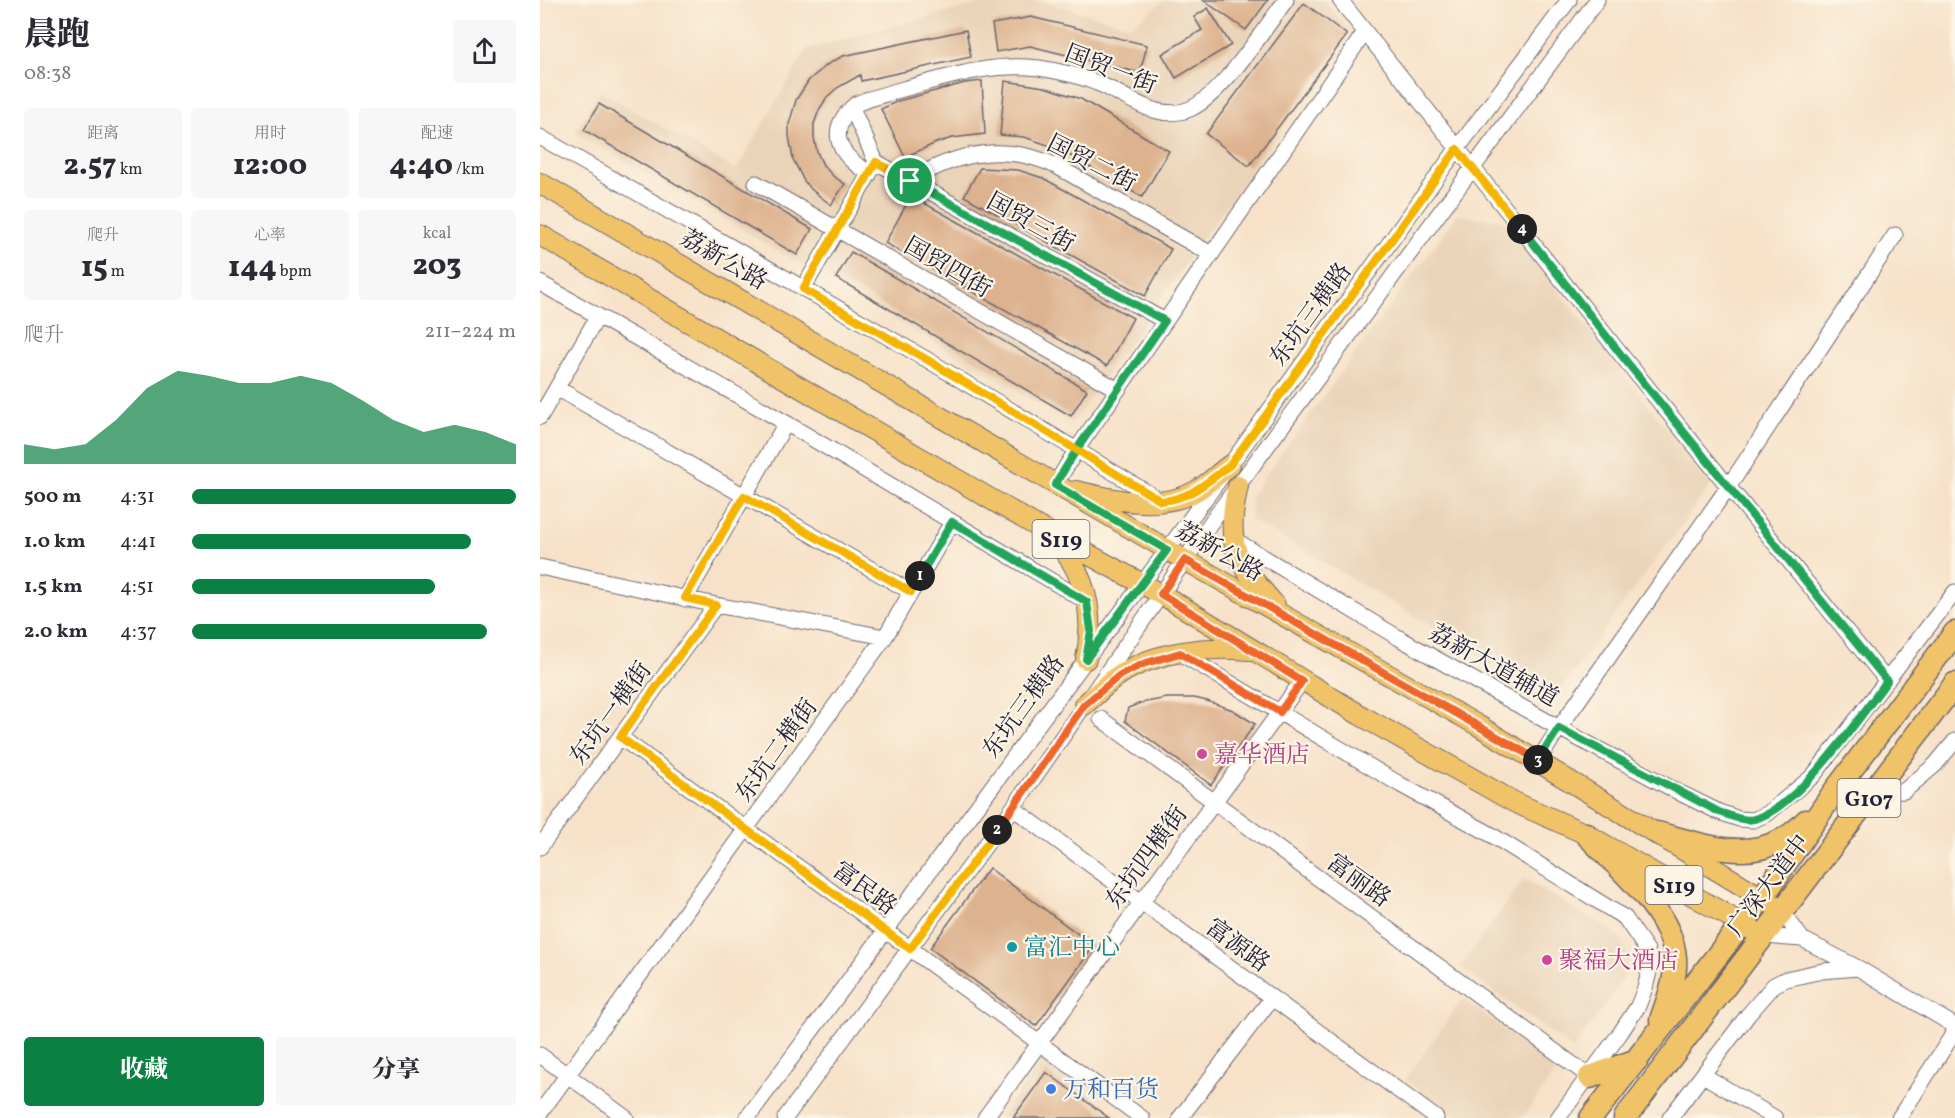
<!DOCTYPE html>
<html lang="zh">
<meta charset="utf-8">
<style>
:root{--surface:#fff;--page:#f7f7f7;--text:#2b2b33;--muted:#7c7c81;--accent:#0b8043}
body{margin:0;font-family:Vollkorn,"Noto Serif SC",serif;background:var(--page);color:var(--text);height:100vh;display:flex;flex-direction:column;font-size:22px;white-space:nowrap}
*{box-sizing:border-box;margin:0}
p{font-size:20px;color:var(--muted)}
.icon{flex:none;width:33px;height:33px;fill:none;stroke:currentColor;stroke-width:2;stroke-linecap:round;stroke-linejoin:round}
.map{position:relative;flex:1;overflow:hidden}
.details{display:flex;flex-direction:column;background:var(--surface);width:540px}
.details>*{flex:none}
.pin{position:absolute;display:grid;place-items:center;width:51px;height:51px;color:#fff;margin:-26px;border:3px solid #fff;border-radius:50%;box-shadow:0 2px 6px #0007}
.km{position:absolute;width:30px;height:30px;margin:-15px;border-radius:50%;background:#222;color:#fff;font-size:16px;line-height:30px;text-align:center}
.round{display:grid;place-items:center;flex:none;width:63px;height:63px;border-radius:6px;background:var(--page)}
.summary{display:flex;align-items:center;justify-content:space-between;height:102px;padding:0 24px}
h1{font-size:33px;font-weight:800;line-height:45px}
.figures{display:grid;grid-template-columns:repeat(3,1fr);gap:9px;height:102px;padding:6px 24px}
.figures div{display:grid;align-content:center;border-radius:6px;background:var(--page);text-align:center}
.figures b{font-size:30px;font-weight:800}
.figures small{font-size:16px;font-weight:400}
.figures p{font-size:16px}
.chart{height:168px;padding:12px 24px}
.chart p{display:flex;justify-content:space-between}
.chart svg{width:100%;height:108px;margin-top:6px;fill:var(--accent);opacity:.7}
.primary-button{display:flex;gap:12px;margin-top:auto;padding:12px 24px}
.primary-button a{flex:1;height:69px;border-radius:6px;background:var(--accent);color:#fff;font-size:24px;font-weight:800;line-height:69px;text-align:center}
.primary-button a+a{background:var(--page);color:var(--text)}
ul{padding:0 24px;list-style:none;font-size:20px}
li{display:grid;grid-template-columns:96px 72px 1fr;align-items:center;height:45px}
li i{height:15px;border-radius:8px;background:var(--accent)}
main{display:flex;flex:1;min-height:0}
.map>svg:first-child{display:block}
.built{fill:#ead3b8}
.building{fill:#ddb28e}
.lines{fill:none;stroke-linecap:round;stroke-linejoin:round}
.minor-casing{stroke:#6d656d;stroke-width:17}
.major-casing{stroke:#6d656d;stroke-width:22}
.highway-casing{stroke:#6d656d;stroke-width:25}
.minor{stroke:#fff;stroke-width:15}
.major{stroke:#f1c369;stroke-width:20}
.highway{stroke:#f1c369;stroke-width:22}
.split-1-casing{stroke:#fff;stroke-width:12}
.split-2-casing{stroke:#fff;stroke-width:12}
.split-3-casing{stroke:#fff;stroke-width:12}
.split-4-casing{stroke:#fff;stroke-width:12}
.split-5-casing{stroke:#fff;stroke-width:12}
.split-1{stroke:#22a559;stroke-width:8}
.split-2{stroke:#f5b400;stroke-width:8}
.split-3{stroke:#f0652b;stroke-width:8}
.split-4{stroke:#22a559;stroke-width:8}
.split-5{stroke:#f5b400;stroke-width:8}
.hotel-dot{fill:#d1479c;stroke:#fcf5e5;stroke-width:2}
.culture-dot{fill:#0f9aa8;stroke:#fcf5e5;stroke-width:2}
.shop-dot{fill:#3f7fe0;stroke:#fcf5e5;stroke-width:2}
.labels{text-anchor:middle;stroke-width:4.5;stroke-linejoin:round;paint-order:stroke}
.shield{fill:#fcf5e5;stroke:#63616e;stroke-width:1.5}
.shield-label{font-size:22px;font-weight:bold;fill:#22223b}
.street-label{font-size:24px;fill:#22223b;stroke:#fcf5e5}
.hotel-label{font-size:24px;fill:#b23c85;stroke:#fcf5e5;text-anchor:start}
.culture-label{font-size:24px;fill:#0d838f;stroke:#fcf5e5;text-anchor:start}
.shop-label{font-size:24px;fill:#366cbe;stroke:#fcf5e5;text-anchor:start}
</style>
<main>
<section class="details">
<div class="summary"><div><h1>晨跑</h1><p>08:38</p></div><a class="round"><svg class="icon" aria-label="share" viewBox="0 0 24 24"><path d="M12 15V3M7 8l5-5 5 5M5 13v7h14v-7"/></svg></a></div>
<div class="figures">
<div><p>距离</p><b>2.57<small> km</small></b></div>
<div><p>用时</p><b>12:00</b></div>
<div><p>配速</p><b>4:40<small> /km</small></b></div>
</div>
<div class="figures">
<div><p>爬升</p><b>15<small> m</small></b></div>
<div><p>心率</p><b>144<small> bpm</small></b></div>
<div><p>kcal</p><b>203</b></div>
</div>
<div class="chart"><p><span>爬升</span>211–224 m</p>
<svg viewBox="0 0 160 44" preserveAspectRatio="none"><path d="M0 44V36L10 38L20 36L30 26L40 13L50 6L60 8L70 11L80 11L90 8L100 11L110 18L120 26L130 31L140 28L150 31L160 36V44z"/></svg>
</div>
<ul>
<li><b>500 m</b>4:31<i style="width:100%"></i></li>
<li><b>1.0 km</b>4:41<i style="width:86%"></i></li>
<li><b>1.5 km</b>4:51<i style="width:75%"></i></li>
<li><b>2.0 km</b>4:37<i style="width:91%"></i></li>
</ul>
<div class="primary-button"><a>收藏</a><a>分享</a></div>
</section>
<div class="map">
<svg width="1415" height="1118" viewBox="0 0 1415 1118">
<rect width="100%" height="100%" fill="#fcf5e5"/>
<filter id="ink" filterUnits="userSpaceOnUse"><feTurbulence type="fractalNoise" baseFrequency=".0167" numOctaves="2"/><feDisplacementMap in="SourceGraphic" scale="12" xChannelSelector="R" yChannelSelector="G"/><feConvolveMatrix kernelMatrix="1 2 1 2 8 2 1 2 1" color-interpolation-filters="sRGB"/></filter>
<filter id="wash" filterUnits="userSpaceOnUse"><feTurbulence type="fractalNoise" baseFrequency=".008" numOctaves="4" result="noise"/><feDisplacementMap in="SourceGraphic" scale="24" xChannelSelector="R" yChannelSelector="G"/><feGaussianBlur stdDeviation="1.35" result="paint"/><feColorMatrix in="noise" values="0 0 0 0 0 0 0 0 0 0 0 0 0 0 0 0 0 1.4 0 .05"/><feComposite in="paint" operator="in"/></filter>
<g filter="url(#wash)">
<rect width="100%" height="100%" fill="#f7e2c9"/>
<path class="built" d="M453 0H499L591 26 625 0H784L810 33 532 423 35 132 60 91 196 170 267 49Z
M917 215 963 220 1171 485 1014 698 710 519 711 495Z
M984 879 1071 930 1082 940 1088 953V967L1083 980 1033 1049 920 967Z
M923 999 1018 1069 982 1118H917L865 1079Z
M502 1060 581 1118H460Z"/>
<g id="blocks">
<path class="building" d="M663 0H728L706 30Z
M764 3 807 35 709 166 666 134Z
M668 8 691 45 636 78 622 54 662 30 654 17Z
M491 17 607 45 600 73 490 46 456 52 452 24Z
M426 30 431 57 321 81 320 75 297 88 287 97 279 110 274 124V138L277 152 283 165 293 176 305 184 291 205 272 190 264 181 253 159 249 136V124L256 100 269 80 288 64 303 56Z
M442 81 445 134 412 138 396 143 365 157 341 109 358 101 425 83Z
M465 81 504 87 541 99 629 151 602 197 517 148 484 137 460 135Z
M59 104 272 229 257 255 44 130Z
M440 168 478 170 503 178 631 249 605 296 424 196Z
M371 196 593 318 567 366 345 243Z
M311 252 547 390 531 416 296 278Z
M627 698H654L667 701 693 710 715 724 671 785 585 721 588 708 601 703Z
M449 868 554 946 496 1026 390 948Z
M506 1072 569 1118H473Z"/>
</g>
</g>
<g filter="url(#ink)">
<use href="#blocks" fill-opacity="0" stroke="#6d656d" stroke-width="1.5"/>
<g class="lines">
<defs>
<path id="minor" d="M800 0 1086 361 1347 681
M312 108 336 162
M0 137 386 359 621 501
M336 162 625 321
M330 173C298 156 285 130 316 104 336 96 357 91 378 85 418 74 456 63 499 68 519 71 538 75 557 83 586 94 616 123 650 109 682 95 724 29 746 0
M370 181C416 152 468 142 518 167L671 254
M216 183 578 390
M0 283 246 423 547 602
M263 289 335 164
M17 388 371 592
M0 417 58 316
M515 485 537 449 825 32
M693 539 859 638 1019 728 1140 793 1179 812 1199 819 1213 820 1227 814 1273 776 1415 592
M0 567 176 605 345 637
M145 599 246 423
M640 653 861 785 950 834 1085 918 1107 950 1110 968 1105 988 1098 1006 1081 1032 1018 1118
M561 719 1050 1077
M80 737 602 1118
M998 761 1019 728 1189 486 1355 235
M1334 792 1364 791 1395 765 1415 741
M473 808 896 1118
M0 847 176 605
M1241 910 1262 939
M1223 936 1262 939 1318 968 1415 1026
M0 1055 86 1118
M1163 1075 1235 1118
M0 1113 345 637 412 522
M207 1118 690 465 917 149 1029 0
M245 1118 473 808 674 518 1057 0
M445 1118 762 681
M640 1118 732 998
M1130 1118 1208 1015 1234 985 1246 979 1282 971 1318 968
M1359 1118 1415 1031"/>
<path id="major" d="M0 183 645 560 939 726 1234 905
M0 235 500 528 621 594 820 715 974 802 1046 834 1223 936
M698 486C685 546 695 560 735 605
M536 491C573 500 621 511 656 491 668 484 679 473 690 465
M517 542C547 576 555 615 546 659
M544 705C556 695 567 683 579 675 616 651 667 646 709 650"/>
<path id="highway" d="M1117 833C1171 847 1222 868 1266 821
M1046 834C1077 867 1132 911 1135 958 1137 979 1127 1001 1121 1020
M1050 1077 1097 1060
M1051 1118 1222 898 1294 792 1415 633
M1085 1118 1415 684"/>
</defs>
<use href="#minor" class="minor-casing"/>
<use href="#major" class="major-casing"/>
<use href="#highway" class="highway-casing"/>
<use href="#minor" class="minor"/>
<use href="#major" class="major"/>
<use href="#highway" class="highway"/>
</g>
</g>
<g class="lines" filter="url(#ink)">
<defs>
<path id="split-1" d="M370 181 625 321 537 449 515 485 627 550 546 659 551 631 547 602 412 522 380 576"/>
<path id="split-2" d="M380 576 371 592 204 496 145 598 176 605 80 737 370 949 457 830"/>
<path id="split-3" d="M457 830 544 705 580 675 603 664 640 653 740 712 762 681 621 594 645 560 998 760"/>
<path id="split-4" d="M982 229 1086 361 1347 681C1320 717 1257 809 1214 819 1203 822 1190 815 1179 812L1019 728 998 760"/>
<path id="split-5" d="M370 181 336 162 263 289 386 359 621 501C650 499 667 482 690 465L917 149 982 229"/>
</defs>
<use href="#split-1" class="split-1-casing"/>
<use href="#split-2" class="split-2-casing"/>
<use href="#split-3" class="split-3-casing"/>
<use href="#split-4" class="split-4-casing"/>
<use href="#split-5" class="split-5-casing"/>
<use href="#split-1" class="split-1"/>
<use href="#split-2" class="split-2"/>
<use href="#split-3" class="split-3"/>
<use href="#split-4" class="split-4"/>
<use href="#split-5" class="split-5"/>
</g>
<g class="hotel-dot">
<circle cx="662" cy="754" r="6"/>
<circle cx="1007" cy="960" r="6"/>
</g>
<circle class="culture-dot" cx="472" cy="947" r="6"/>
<circle class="shop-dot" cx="511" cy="1089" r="6"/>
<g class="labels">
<g class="shield">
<rect x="492.5" y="520" width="57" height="38" rx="4.5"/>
<rect x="1297.5" y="779" width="63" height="38" rx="4.5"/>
<rect x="1105.5" y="866" width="57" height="38" rx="4.5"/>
</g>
<g class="shield-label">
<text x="521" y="547">S119</text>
<text x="1329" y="806">G107</text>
<text x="1134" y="893">S119</text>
</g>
<g class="street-label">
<text transform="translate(571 69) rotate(21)" y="8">国贸一街</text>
<text transform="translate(552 163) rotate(27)" y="8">国贸二街</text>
<text transform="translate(491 222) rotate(29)" y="8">国贸三街</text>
<text transform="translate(184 259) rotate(30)" y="8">荔新公路</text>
<text transform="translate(408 267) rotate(30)" y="8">国贸四街</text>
<text transform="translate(770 314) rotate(-54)" y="8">东坑三横路</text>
<text transform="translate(680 551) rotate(29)" y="8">荔新公路</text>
<text transform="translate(954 665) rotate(29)" y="8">荔新大道辅道</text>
<text transform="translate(483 706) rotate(-54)" y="8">东坑三横路</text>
<text transform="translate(70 713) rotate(-54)" y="8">东坑一横街</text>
<text transform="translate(236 750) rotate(-54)" y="8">东坑二横街</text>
<text transform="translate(606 857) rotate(-54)" y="8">东坑四横街</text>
<text transform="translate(819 880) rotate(36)" y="8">富丽路</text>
<text transform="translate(1228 885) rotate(-53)" y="8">广深大道中</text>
<text transform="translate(325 888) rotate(36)" y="8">富民路</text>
<text transform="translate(698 945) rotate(36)" y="8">富源路</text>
</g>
<g class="hotel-label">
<text x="674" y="762">嘉华酒店</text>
<text x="1019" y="968">聚福大酒店</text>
</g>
<g class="culture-label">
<text x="484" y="955">富汇中心</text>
</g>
<g class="shop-label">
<text x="523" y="1097">万和百货</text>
</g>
</g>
</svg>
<div class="pin" style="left:370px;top:181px;background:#1e9e55"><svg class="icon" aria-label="arrive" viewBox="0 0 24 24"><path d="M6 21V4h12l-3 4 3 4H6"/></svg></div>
<b class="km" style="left:380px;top:576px">1</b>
<b class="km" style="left:457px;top:830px">2</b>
<b class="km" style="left:998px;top:760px">3</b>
<b class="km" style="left:982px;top:229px">4</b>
</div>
</main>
